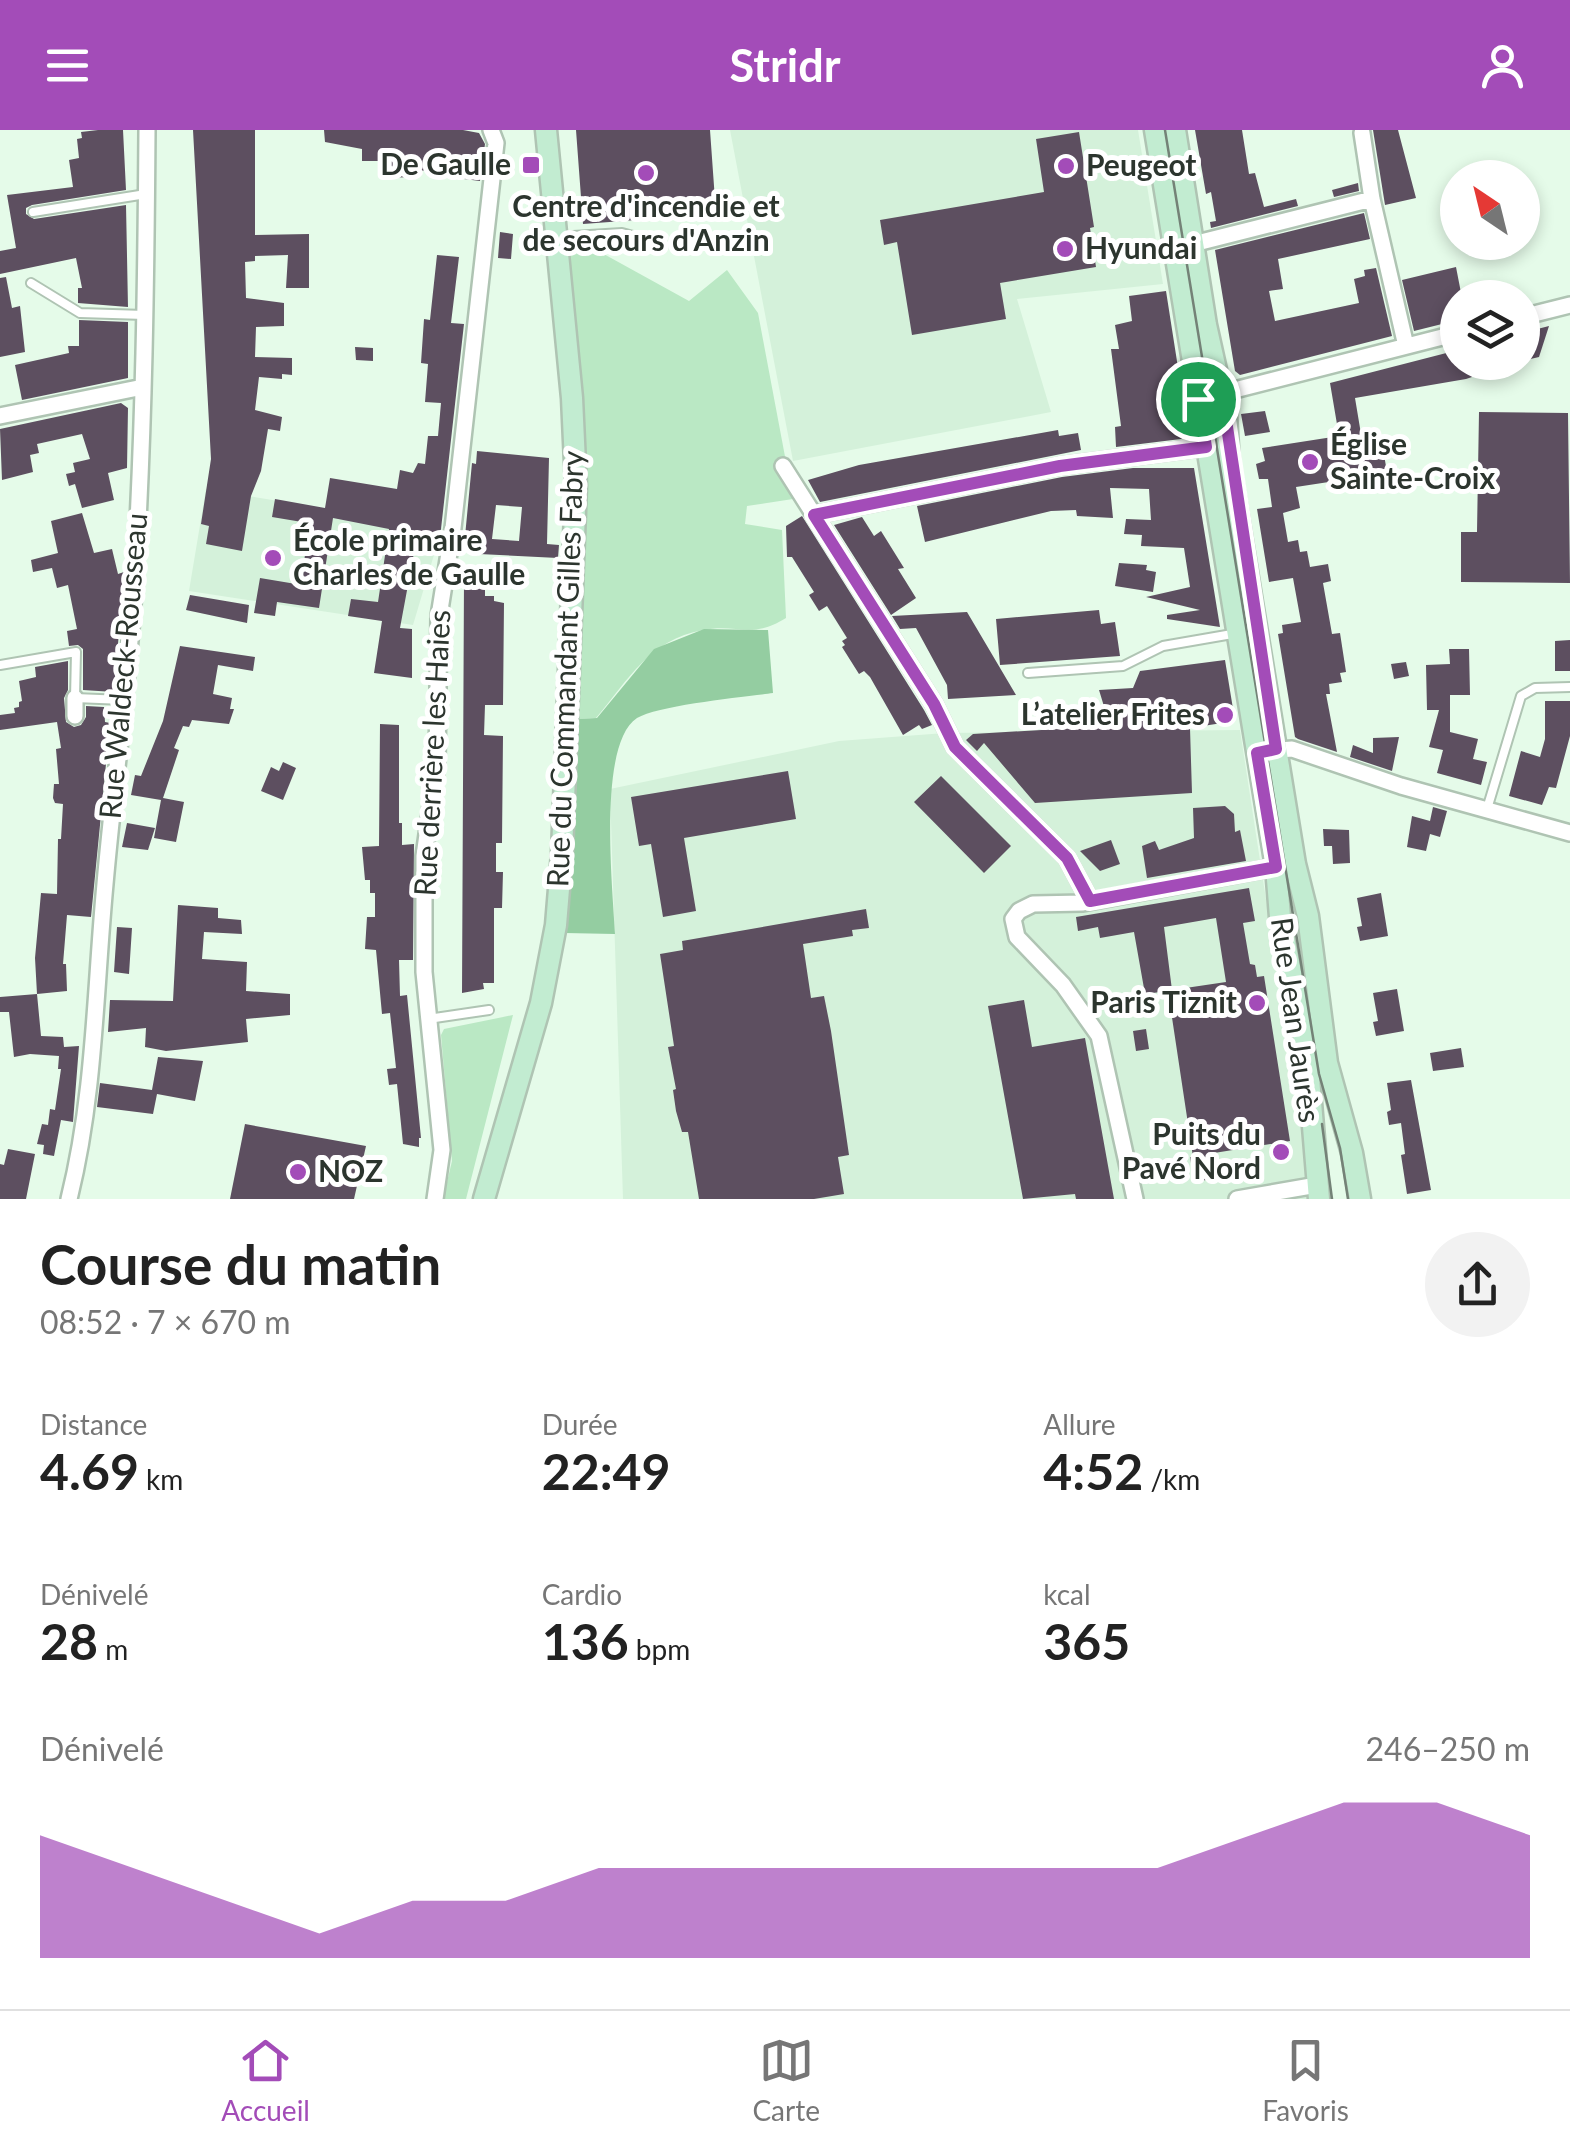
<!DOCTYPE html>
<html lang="fr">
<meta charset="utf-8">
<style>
:root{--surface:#fff;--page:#f2f2f2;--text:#222;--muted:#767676;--line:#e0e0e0;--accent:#a34cb8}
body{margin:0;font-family:Lato,sans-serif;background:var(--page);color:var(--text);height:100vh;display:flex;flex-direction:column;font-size:38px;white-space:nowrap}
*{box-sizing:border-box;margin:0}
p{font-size:32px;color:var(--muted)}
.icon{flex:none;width:55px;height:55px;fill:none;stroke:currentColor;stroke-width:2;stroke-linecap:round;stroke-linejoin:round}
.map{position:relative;height:1069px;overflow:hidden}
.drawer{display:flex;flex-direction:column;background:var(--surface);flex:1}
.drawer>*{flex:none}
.needle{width:65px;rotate:325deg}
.fabs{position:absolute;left:1440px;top:30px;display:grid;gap:20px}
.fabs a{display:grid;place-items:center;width:100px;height:100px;border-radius:50%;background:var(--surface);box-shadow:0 5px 15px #0003;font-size:50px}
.pin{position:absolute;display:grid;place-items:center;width:85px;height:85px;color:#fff;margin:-42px;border:5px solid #fff;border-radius:50%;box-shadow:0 2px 10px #0007}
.round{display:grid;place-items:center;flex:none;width:105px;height:105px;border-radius:52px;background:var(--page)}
.overview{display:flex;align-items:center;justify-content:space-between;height:170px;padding:0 40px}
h1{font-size:55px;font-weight:700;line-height:75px}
.metrics{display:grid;grid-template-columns:repeat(3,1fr);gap:15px;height:170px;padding:10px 40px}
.metrics div{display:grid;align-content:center}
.metrics b{font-size:50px;font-weight:700}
.metrics small{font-size:28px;font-weight:400}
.metrics p{font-size:28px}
.chart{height:280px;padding:20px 40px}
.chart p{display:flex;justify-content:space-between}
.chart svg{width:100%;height:180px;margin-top:10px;fill:var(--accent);opacity:.7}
header{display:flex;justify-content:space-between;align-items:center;height:130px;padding:0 40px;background:var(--accent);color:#fff;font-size:45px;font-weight:700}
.dock{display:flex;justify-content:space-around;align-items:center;height:140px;border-top:2px solid var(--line);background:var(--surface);font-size:28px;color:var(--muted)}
.dock a{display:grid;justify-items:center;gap:5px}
.dock .selected{color:var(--accent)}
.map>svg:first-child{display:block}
.built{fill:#d4f1da}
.green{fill:#bae8c4}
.forest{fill:#94cda1}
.building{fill:#5d4f60;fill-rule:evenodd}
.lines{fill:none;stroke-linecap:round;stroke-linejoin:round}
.lane-casing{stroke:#afc4b3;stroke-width:12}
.street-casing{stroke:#afc4b3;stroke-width:20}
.secondary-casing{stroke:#afc4b3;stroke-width:25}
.lane{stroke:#fff;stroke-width:8}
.street{stroke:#fff;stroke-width:15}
.secondary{stroke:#c2ecd1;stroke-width:20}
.tram{stroke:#748277;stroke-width:2.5}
.route-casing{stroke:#fff;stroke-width:20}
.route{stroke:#a34cb8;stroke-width:12}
.poi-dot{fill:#a34cb8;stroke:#fff;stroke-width:4}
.labels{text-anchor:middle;stroke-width:10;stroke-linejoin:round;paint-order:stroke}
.poi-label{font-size:30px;font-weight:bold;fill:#2c352e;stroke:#fff;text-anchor:start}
.street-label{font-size:30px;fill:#2c352e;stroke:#fff}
</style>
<header><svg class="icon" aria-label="menu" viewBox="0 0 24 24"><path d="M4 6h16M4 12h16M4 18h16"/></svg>Stridr<svg class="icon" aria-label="person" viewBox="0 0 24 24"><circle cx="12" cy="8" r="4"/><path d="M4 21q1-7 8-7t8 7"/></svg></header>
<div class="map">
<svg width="1570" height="1069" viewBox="0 0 1570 1069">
<rect width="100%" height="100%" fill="#e5fbe9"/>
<path class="built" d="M730 0H1138L1163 154 1017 169 1051 282 793 331Z
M206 359 442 398 413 495 189 461Z
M1240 600 1312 1069H623L610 659 839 611 945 603Z"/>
<path class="green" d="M582 112 689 171 727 140 758 183 793 369 747 376 745 394 782 400 786 488C751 510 738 493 703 500 649 510 629 549 596 588L579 589 584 291 569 125Z
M513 885 466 1069H443L452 1031 441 905 444 899Z"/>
<path class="forest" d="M704 499 768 500 773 563C743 567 659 575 637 588 597 614 613 760 615 804L565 803 579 589 597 588 654 519Z"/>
<path class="building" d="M98 0H123L126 60 32 75 26 78V84L34 89 126 75 128 177 78 173V158H82L76 128 0 144V121L16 118 7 65 73 57 69 30 79 28 77 9 82 8 81 2Z
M193 0H255V105L309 104V158H286L288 125 255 126V131L245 132 246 168 284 173V196L256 197 255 227 292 228V245L282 244V249L259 247 255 280 282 287 280 301 268 299 261 341 251 366 242 421 206 414 209 396 201 394 211 329Z
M324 0H463L479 3 485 14 480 51 440 46V40L412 41V47L385 48V31H362V19L325 12Z
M576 0H710L716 84 583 94Z
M1195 0H1242L1249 44 1255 43 1264 77 1296 69 1298 76 1211 98 1210 92 1216 91 1211 62 1206 64Z
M1373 0H1398L1416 68 1385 75Z
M1079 2 1094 97 1090 98 1096 137 1000 153 1006 189 912 205 897 112 884 115 880 90 1044 62 1036 9Z
M1358 53 1359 61 1334 67 1332 60Z
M1364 83 1370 109 1278 129 1283 159 1269 161 1275 191 1359 173 1354 149 1365 146 1364 140 1376 138 1392 206 1240 245 1235 241 1215 120Z
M500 102 513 104 511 129 498 128Z
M437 125 459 127 451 193 464 194 441 399 439 406 418 401 400 498 412 499V548L374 543 382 491 348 486 351 469 378 472 389 399 333 388 319 478 277 472 275 486 254 483 260 448 302 455 308 393 272 387 275 369 325 378 330 348 397 359 400 340 413 343 418 333 425 334 428 306H438L441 273 425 272 428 234 421 233 424 189 430 190Z
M1456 137 1462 168H1458V190L1414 201 1402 150Z
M6 147 12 178 20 176 25 222 0 227V148Z
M1166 161 1189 308 1116 317 1115 297 1121 296 1111 219H1119L1115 195 1132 191 1129 166Z
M79 190 128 192V248L22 270 15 235 69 223 68 216H79Z
M1549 196 1539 227 1522 231V203Z
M355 217 373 218V231L356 230Z
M1458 220V232H1501L1502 237 1466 249 1355 268 1363 316 1382 313 1388 348 1369 351 1368 346 1296 357 1300 378 1283 383 1288 412 1298 410 1300 422 1307 421 1310 437 1328 434 1331 451 1323 453 1332 504 1340 503 1346 542 1340 543 1342 552 1329 554 1330 564H1326L1337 622 1298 609 1295 607 1278 504 1283 503 1282 495 1301 492 1293 448 1269 452 1257 379 1272 377 1268 349H1259L1256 334 1265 331 1262 318 1339 306 1330 253Z
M121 273 128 278 127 338 108 343 114 370 82 378 75 354 69 356 66 344 75 342 73 333 90 329 82 304 37 314 39 323 30 325 33 342 2 350 0 299Z
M1265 281 1270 302 1245 306 1241 284Z
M1479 282 1568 283 1570 453 1461 452V402H1477Z
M1058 300 1059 306 1078 303 1081 320 820 372 808 350 859 335Z
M477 321 549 328 547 414 559 415 558 428 479 424 464 417 472 333 476 334ZM496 375 522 377 519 411 492 409Z
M1133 338H1194L1220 497 1167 489V485L1200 480 1146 467 1190 457 1184 418 1141 416 1142 405 1124 404 1126 389 1151 390 1149 359 1110 358 1113 388 1077 386 1076 380 1051 381 925 412 917 376 1062 347Z
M82 383 94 423 112 419 118 444 124 442 114 562 83 560V519L78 515 69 516 67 501 77 499 68 455 57 458 52 438 33 442 31 430 58 423 51 391Z
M802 386 924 580 932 595 922 599 919 595 903 605 870 547 864 541 859 544 842 517 845 515 842 511 847 508 827 476 819 481 809 465 814 462 792 427H787L786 396Z
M862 387 874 406 881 401 904 438 898 439 916 468 891 485 834 395Z
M1119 433 1147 435 1146 440 1156 442 1153 462 1115 456Z
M464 448H485V466H494V471L504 473 503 575H485L484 605 503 606 502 713H496V742H503L502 778H494V853H483L484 859 462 863Z
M190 465 249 475 247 493 186 480Z
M1099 480 1101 494 1115 492 1120 526 1000 535 996 489Z
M967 482 1016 565 948 569 947 555 916 498 900 499 892 486Z
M1570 510V541H1555V511Z
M180 516 255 527 253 541 218 535 213 564 232 568 230 579H234L229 594 192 590 189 597 183 596 174 618 179 620 163 668 184 672 176 712 154 708 161 670 131 665 135 645 141 646 163 591Z
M1449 519H1469L1470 565H1450V602L1478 609 1473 629 1487 632 1481 655 1437 643 1443 620 1429 617 1439 580H1427L1426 535 1450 534Z
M1225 530 1235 591 1190 598 1192 663 1035 673 984 613 977 621 966 610 973 604 1110 596 1099 560 1133 558 1140 541Z
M68 531V560L64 568 66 592 74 597 81 595 86 587V576L104 577 105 592 110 593 91 787 67 785 63 834H66L67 861 37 864 35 828 41 763 57 764 58 709H61L63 674 55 673 53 668 54 654H59L56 619 61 618 57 592 0 600V585L15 583 14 578 19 577V572L22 571 19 551 36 547 35 537Z
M1406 532 1409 546 1394 549 1391 534Z
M1545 571H1570V606L1556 658 1549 657 1542 675 1509 666 1521 621 1540 627 1545 609Z
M380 594 399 595V693H402V715L414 714 413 830H399L400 866 407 865 421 1008H419V1017L403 1014 397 954 389 955 387 939 396 938 390 883 382 884 376 820 365 819 367 787H375V763H370V750H365L362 717 379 716Z
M1399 607 1392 641 1350 627 1353 615 1373 623V608Z
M283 632 296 638 283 670 261 661 271 637 279 641Z
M788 641 796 689 684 708 696 781 663 787 651 714 639 716 631 667Z
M941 646 1011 716 984 743 914 672Z
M1225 676 1234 684 1235 702 1240 700 1246 731 1147 748 1142 716 1155 711 1159 720 1194 708 1193 678Z
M1433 677 1447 681 1440 707 1430 704 1426 721 1407 717 1412 686 1430 691Z
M127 693 155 698 148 720 122 717Z
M1323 699 1349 700 1350 733 1333 734 1332 716H1324Z
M1111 710 1120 734 1100 741 1080 721Z
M1249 758 1255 791 1243 793 1250 834 1255 835 1257 847 1264 846 1290 1011 1214 1023 1218 1048 1194 1052 1190 1027H1193L1168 861 1145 864 1134 802 1100 808 1098 797 1078 801 1076 787ZM1216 788 1226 852 1172 860 1164 797Z
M1381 763 1388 806 1360 811 1357 797 1362 796 1357 768Z
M178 775 218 778V788L241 790 242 804 204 802 202 829 247 832 246 861 290 864V885L246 889 248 912 166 921 145 917 146 898 108 902 110 870 173 871Z
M866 779 869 798 852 800 853 806 803 814 811 868 824 866 831 901 849 1025 838 1027 844 1064 814 1069H699L688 1002H682L676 981 673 960 676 959 668 917 674 916 660 824 683 820 682 811Z
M117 797 132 798 129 844 114 842Z
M1397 859 1404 901 1376 906 1373 892 1378 891 1373 863Z
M37 864 41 906 63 907 64 917 79 916 73 992 61 990 54 1026 43 1024 44 1015 37 1014 42 994 48 995 50 979 55 980 61 939H58L59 926 30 924 14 927 9 882H0V867Z
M1024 870 1032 917 1085 908 1114 1069H1076L1075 1064 1023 1069 988 876Z
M1146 899 1149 919 1136 921 1133 901Z
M1461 918 1464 937 1433 941 1430 923Z
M158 927 203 931 195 971 157 964 153 984 97 977 100 953 152 960Z
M1411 950 1431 1060 1407 1064 1401 1025 1405 1024 1401 993 1389 995 1387 982 1391 980 1387 953Z
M245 994 366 1016 354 1069H230Z
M8 1019 35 1024 26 1069H0V1034L4 1035Z"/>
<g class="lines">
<defs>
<path id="lane" d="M33 82 146 64
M557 107 622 103 648 110
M31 153 80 183 145 185
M0 535 76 522 75 568 124 570
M1028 543 1123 536 1163 516 1238 503
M1487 679 1521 566 1535 558 1570 557
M428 889 489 880"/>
<path id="street" d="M1362 3 1372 69 1406 216
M1193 114 1372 69
M1522 187 1570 175
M1211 266 1458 203
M0 286 143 257
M783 336 934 574 955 617 1067 728 1090 771
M814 385 1060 336 1206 317
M75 586V568
M1266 621 1292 619 1401 656 1570 703
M69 1069C95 965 95 860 105 754 114 651 129 549 135 446 144 297 146 149 147 0
M435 1069 442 1020 424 842V726L437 633 439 486 453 398 496 13 491 0
M1135 1069 1099 906 1063 855 1017 807 1013 789 1019 781 1033 774 1083 773 1276 737
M1237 1069 1317 1055"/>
<path id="secondary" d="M1155 0 1276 737 1280 787 1307 924 1319 1069
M1175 0 1206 195 1226 285 1229 332 1295 734 1308 786 1327 933 1352 1023 1360 1069
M484 1069 541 873 556 795 562 723 576 355 572 268 546 0"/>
</defs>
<use href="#lane" class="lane-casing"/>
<use href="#street" class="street-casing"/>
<use href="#secondary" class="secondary-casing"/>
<use href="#lane" class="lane"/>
<use href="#street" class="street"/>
<use href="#secondary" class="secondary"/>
<path class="tram" d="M1165 0 1319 944 1340 1018 1348 1069
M1322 994 1332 1069"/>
</g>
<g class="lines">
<defs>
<path id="route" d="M1222 264 1276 619 1257 623 1276 737 1090 771 1067 728 955 617 934 574 814 385 1060 336 1206 317 1198 269Z"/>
</defs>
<use href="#route" class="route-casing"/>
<use href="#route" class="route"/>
</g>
<g class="poi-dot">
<rect x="521" y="25" width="20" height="20" rx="5"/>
<circle cx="1066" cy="36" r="10"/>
<circle cx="646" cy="43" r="10"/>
<circle cx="1065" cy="119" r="10"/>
<circle cx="1310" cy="332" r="10"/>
<circle cx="273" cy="428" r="10"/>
<circle cx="1225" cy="585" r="10"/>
<circle cx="1257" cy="873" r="10"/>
<circle cx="1281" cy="1022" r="10"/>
<circle cx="298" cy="1042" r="10"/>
</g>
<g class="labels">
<g class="poi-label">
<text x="511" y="45" text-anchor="end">De Gaulle</text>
<text x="1086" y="46">Peugeot</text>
<text x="646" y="87" text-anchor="middle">Centre d'incendie et<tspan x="646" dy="34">de secours d'Anzin</tspan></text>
<text x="1085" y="129">Hyundai</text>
<text x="1330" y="325">Église<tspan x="1330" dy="34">Sainte-Croix</tspan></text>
<text x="293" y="421">École primaire<tspan x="293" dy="34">Charles de Gaulle</tspan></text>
<text x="1205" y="595" text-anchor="end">L’atelier Frites</text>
<text x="1237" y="883" text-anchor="end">Paris Tiznit</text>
<text x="1261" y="1015" text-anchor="end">Puits du<tspan x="1261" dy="34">Pavé Nord</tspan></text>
<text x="318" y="1052">NOZ</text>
</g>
<g class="street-label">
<text transform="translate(124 536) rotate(-85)" y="10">Rue Waldeck-Rousseau</text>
<text transform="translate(566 539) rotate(-88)" y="10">Rue du Commandant Gilles Fabry</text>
<text transform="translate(433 623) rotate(-87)" y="10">Rue derrière les Haies</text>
<text transform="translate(1295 890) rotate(82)" y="10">Rue Jean Jaurès</text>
</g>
</g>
</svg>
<div class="fabs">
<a><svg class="needle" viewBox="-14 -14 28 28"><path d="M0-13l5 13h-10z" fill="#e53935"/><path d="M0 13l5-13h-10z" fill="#767676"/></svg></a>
<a><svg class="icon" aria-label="layers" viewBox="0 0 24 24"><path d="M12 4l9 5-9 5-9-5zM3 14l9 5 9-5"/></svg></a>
</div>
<div class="pin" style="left:1198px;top:269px;background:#1e9e55"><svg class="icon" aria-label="arrive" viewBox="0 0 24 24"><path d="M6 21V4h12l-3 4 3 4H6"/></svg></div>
</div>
<section class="drawer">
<div class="overview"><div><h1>Course du matin</h1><p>08:52 · 7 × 670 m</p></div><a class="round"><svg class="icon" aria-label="share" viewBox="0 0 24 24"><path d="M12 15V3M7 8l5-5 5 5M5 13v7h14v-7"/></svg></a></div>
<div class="metrics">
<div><p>Distance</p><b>4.69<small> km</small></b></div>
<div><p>Durée</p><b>22:49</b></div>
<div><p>Allure</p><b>4:52<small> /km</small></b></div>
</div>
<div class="metrics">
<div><p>Dénivelé</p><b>28<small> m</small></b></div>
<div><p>Cardio</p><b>136<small> bpm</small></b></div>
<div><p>kcal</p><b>365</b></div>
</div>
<div class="chart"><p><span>Dénivelé</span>246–250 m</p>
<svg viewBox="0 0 160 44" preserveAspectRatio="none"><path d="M0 44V14L10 22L20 30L30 38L40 30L50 30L60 22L70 22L80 22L90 22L100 22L110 22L120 22L130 14L140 6L150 6L160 14V44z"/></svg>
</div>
</section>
<nav class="dock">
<a class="selected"><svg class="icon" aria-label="home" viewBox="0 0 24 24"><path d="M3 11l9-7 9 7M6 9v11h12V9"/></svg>Accueil</a>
<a><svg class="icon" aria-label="map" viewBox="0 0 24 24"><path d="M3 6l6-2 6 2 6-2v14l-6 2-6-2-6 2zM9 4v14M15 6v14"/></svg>Carte</a>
<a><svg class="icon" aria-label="saved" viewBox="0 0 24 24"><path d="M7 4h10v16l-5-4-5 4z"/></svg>Favoris</a>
</nav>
